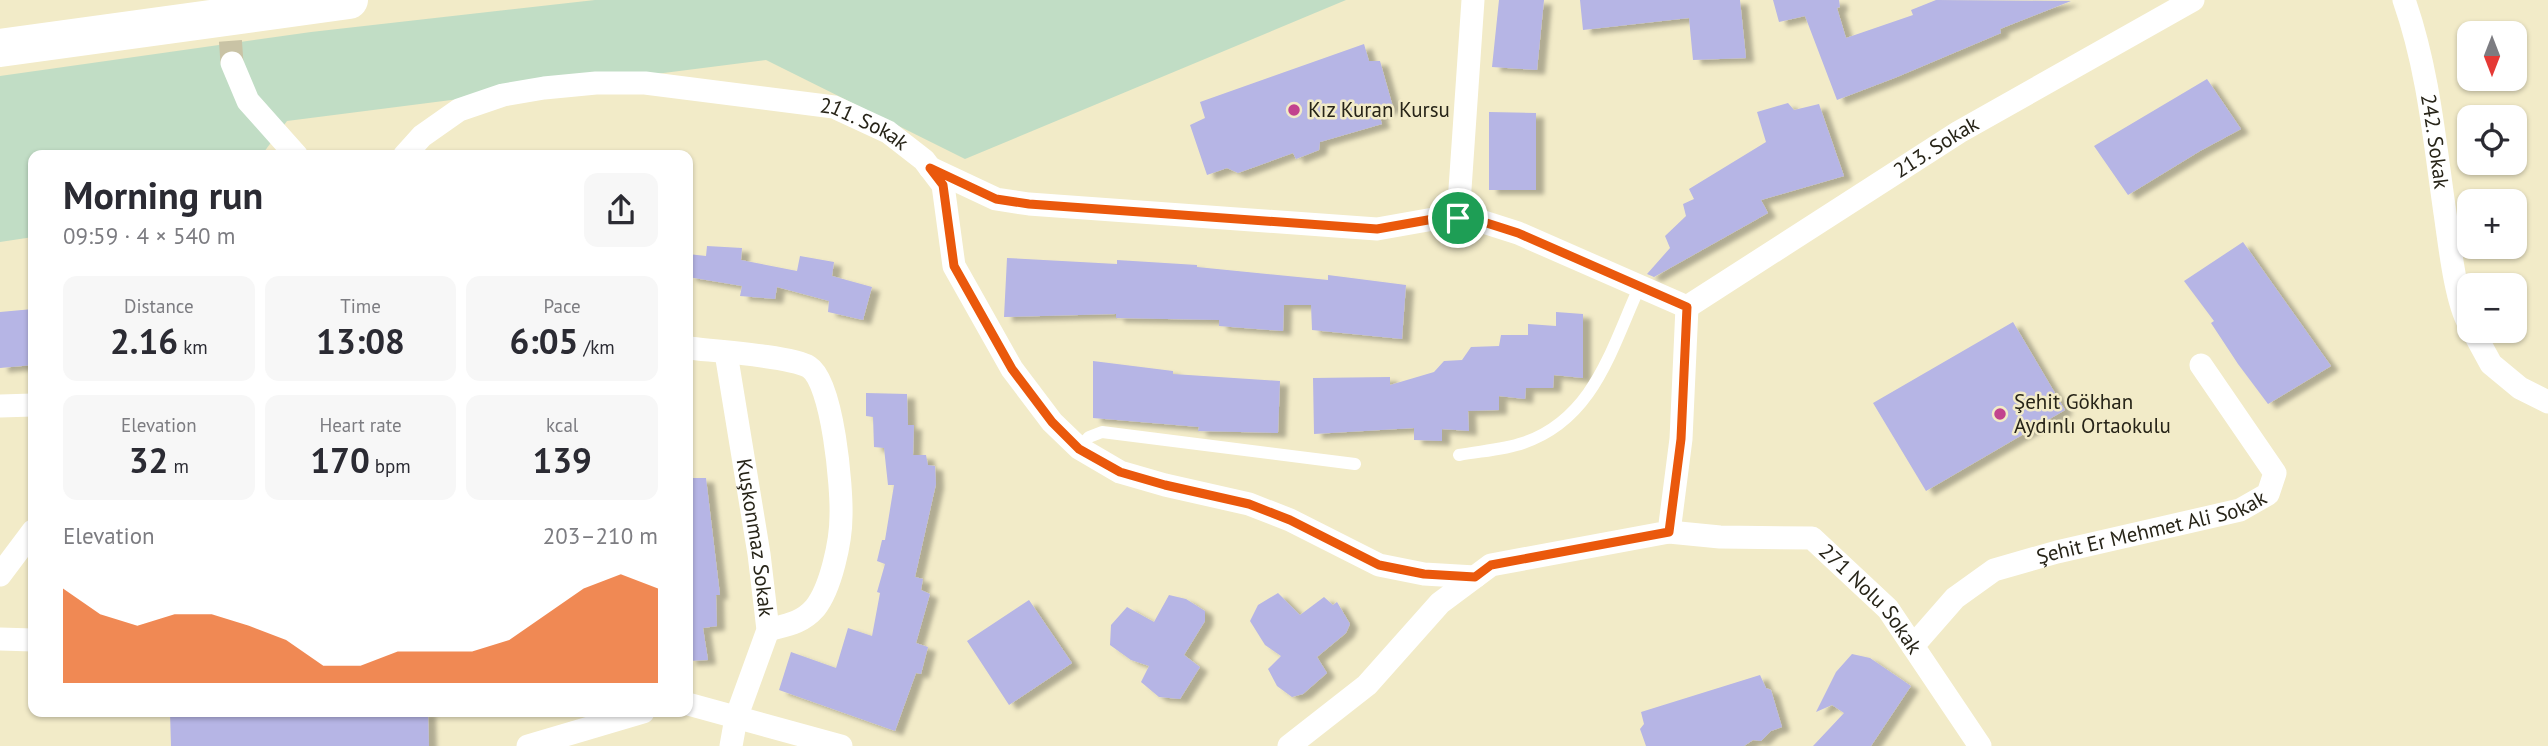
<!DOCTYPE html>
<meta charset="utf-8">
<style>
:root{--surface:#fff;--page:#f7f7f7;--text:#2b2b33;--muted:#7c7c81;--accent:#ea580c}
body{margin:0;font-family:"PT Sans",sans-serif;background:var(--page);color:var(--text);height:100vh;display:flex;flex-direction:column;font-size:26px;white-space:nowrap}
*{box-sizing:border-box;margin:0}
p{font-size:23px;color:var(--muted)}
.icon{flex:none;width:38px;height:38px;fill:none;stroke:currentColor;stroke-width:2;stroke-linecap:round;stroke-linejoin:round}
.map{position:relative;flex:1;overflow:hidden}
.side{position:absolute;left:28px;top:150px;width:665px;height:567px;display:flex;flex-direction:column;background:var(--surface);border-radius:14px;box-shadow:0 2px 5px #0004}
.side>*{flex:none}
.needle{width:46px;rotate:180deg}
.buttons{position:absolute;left:2457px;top:21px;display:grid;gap:14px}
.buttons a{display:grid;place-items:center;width:70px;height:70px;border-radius:14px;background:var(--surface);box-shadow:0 2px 5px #0004;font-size:35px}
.pin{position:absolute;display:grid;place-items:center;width:60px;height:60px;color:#fff;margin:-30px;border:4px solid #fff;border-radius:50%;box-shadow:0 2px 7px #0007}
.round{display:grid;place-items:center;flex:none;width:74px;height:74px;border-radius:14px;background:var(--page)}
.headline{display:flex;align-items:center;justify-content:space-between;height:119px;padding:0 35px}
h1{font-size:38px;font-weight:800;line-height:52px}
.stats{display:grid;grid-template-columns:repeat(3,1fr);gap:10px;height:119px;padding:7px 35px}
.stats div{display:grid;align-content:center;border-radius:14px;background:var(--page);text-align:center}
.stats b{font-size:35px;font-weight:800}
.stats small{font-size:19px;font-weight:400}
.stats p{font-size:19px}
.chart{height:196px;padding:14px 35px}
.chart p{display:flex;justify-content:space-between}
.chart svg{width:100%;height:126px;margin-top:7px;fill:var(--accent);opacity:.7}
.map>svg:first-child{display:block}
.green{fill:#c1ddc5}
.building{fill:#b6b5e5;filter:url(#shadow)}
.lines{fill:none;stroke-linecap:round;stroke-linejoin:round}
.minor-tunnel{stroke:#c9c3a5;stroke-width:23;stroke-dasharray:23 11;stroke-linecap:butt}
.service{stroke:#fff;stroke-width:12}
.minor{stroke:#fff;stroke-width:23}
.motorway{stroke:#fff;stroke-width:38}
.route-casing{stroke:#fff;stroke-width:14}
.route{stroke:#ea580c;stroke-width:9}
.poi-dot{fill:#c2438e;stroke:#f2ebc8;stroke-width:2.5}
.labels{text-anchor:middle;stroke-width:5;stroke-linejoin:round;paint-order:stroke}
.poi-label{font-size:21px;fill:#272418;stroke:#f2ebc8;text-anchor:start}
.street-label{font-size:21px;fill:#272418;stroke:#f2ebc8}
</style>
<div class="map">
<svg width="2548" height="746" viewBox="0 0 2548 746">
<defs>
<filter id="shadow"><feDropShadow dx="8" dy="4.5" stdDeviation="2" flood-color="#0004"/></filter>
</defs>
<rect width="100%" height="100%" fill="#f2ebc8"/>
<path class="green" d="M595 0H1346L965 159 766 60 287 121 261 156H33V237L0 242V76L311 32Z"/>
<path class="building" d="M1499 0H1544L1537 70 1492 67Z
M1580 0H1740L1746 58 1693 60 1689 18 1583 30Z
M1773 0H1839L1840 7 1837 8 1846 38 1913 15 1911 10 1936 0 2071 1 2000 29 2001 33 1897 77 1837 100 1805 16 1779 22Z
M1364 44 1369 61H1380L1393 107 1379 114 1382 124 1320 142 1319 150 1296 159 1293 153 1238 173 1227 168 1207 175 1190 125 1205 118 1200 102Z
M2207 79 2241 129 2200 151 2128 195 2094 146Z
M1788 103 1794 110 1819 104 1844 176 1761 200 1768 213 1654 277 1647 274 1670 248 1665 236 1686 216 1683 204 1694 199 1689 189 1766 142 1757 112Z
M1489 112 1536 113V190H1489Z
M2243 242 2331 366 2268 404 2238 364 2211 323 2214 321 2184 281Z
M707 246 742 248 741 260 797 271 800 256 834 262 832 276 872 287 863 320 828 312 829 301 777 287 775 299 740 296 742 286 688 277V254L706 256Z
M1007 258 1117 264V260L1197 265V267L1328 280V275L1406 285 1402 339 1312 330 1311 305H1284L1283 331 1219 326V320L1116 318V314L1004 317Z
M33 309V365L0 368V312Z
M1556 312 1583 314V378L1554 375 1553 388H1526L1525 399 1499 396V410L1468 411 1469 431 1442 429V441L1414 440V428L1314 434 1313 378 1390 377V385L1434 372 1444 361 1462 360 1471 347 1499 346 1501 335H1528V324L1556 326Z
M2013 322 2065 410 1926 491 1873 403Z
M1093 361 1173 371V374L1280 381 1278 433 1198 431 1199 427 1093 418Z
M866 393 907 394 908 425H914L913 455H926L928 465 935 466 936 484 915 577 923 579 921 590 930 594 916 643 928 647 921 674 916 673 895 731 779 690 791 652 836 668 848 628 872 636 880 593 877 592 885 564 877 561 882 540H885L894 485H888L884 448 874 447 873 417 866 416Z
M688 478H706L720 595H716L717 626 703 628 708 660 688 661Z
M1278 593 1300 615 1324 597 1333 605 1337 602 1350 624 1346 633 1317 657 1327 673 1303 694 1292 697 1277 686 1268 669 1281 656 1265 645 1250 621 1258 605Z
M1169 595 1186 599 1205 611V621L1184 655 1200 667 1180 699 1159 697 1141 682 1149 666 1131 660 1110 645 1111 625 1127 607 1154 622Z
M1029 600 1072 663 1009 705 967 641Z
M1852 654 1870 658 1911 686 1871 746H1813L1844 713 1832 705 1816 712 1836 672Z
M1760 675 1766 688 1771 690 1782 727 1771 731 1761 741 1753 740 1744 746H1646L1640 729 1644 724 1641 712Z
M170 712H428L429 746H171Z"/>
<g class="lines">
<path class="minor-tunnel" d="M228 7 232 63"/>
<path class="service" d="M1079 448 1089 437 1102 432 1355 464
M1459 455C1480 451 1503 450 1523 443 1594 419 1611 349 1639 288"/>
<g class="minor">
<path id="s1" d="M2404 0C2429 71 2435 146 2446 220 2450 248 2456 301 2469 324"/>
<path d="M232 63 248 101 297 156"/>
<path id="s2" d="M404 156 422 136 459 110 503 95 544 88 596 83H645L834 107 888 132 924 160 943 185 954 266 1012 369 1052 422 1079 448 1120 472 1165 485 1249 504 1290 520 1379 565 1424 574 1475 577"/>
<path d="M930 168 996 199 1029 204 1377 229 1439 218H1471L1518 233 1687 307"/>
<path d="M1458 218 1473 0"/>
<path id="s3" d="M1687 307 1959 132 2193 0"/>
<path d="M2473 331 2491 364 2520 388 2548 402"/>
<path d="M688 348C713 351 791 356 809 367 833 382 842 488 841 516 841 541 831 588 815 608 802 623 787 625 768 630"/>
<path id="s4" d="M726 353 759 554 768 630 736 718 731 746"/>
<path d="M0 406 33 405"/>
<path id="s5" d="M1669 532 1720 537 1812 538 1888 609 1980 746"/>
<path d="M0 575 33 531"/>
<path d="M0 639 33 640"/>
<path id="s6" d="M1913 646 1955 598 1994 570 2057 552 2240 510 2268 494 2275 473 2201 365"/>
<path d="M688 704 841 746"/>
<path d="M528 746 643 712"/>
<path d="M1289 746 1367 685 1440 603 1491 565 1669 532 1681 439 1687 307"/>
</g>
<path class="motorway" d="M0 48 349 0"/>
</g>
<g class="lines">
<defs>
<path id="route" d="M930 168 996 199 1029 204 1377 229 1439 218H1471L1518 233 1687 307 1681 439 1669 532 1491 565 1475 577 1424 574 1379 565 1290 520 1249 504 1165 485 1120 472 1079 449 1052 422 1012 369 954 266 943 185Z"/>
</defs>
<use href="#route" class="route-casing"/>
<use href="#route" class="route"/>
</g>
<g class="poi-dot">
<circle cx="1294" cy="110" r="7"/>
<circle cx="2000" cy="414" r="7"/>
</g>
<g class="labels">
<g class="poi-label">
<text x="1308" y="117">Kız Kuran Kursu</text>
<text x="2014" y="409">Şehit Gökhan<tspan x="2014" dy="24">Aydınlı Ortaokulu</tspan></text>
</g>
<g class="street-label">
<text dy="7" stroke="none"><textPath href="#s2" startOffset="486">211. Sokak</textPath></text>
<text dy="7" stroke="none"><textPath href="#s1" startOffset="145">242. Sokak</textPath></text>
<text dy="7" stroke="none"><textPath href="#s3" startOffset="296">213. Sokak</textPath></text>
<text dy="7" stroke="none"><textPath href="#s6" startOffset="275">Şehit Er Mehmet Ali Sokak</textPath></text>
<text dy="7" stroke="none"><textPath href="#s4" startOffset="187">Kuşkonmaz Sokak</textPath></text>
<text dy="7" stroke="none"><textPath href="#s5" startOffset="228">271 Nolu Sokak</textPath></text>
</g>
</g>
</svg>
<div class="buttons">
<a><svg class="needle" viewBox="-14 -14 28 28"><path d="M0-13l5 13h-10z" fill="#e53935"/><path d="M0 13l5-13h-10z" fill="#7c7c81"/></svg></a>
<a><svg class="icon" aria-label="locate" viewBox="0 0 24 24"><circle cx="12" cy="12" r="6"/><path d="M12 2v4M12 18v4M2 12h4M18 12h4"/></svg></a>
<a>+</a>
<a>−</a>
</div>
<div class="pin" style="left:1458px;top:218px;background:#1e9e55"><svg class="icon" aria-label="arrive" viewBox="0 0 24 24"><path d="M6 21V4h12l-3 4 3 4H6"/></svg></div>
<section class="side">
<div class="headline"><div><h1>Morning run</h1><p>09:59 · 4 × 540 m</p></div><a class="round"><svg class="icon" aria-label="share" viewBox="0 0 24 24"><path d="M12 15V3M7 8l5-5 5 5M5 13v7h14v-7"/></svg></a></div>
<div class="stats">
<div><p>Distance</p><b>2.16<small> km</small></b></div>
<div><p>Time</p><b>13:08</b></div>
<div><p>Pace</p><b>6:05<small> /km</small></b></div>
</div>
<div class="stats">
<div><p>Elevation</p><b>32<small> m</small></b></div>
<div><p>Heart rate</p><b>170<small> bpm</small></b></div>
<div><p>kcal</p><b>139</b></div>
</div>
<div class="chart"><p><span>Elevation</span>203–210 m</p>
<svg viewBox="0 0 160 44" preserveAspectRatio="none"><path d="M0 44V11L10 20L20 24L30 20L40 20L50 24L60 29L70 38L80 38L90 33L100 33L110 33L120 29L130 20L140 11L150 6L160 11V44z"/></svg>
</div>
</section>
</div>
